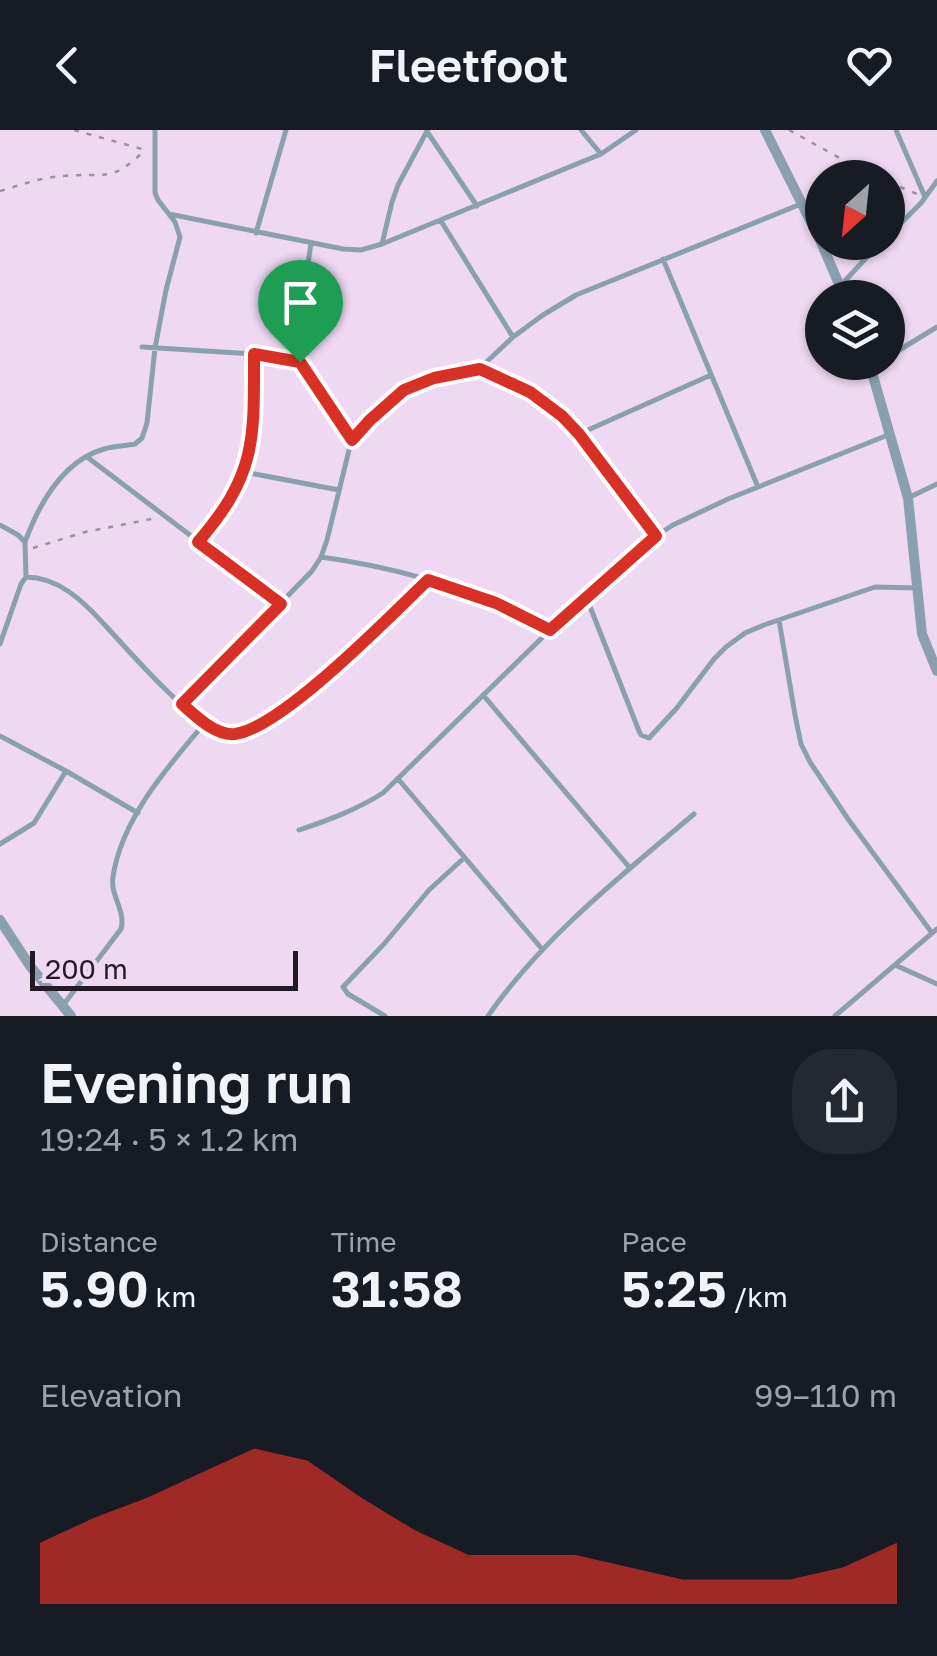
<!DOCTYPE html>
<meta charset="utf-8">
<style>
:root{--surface:#171b24;--page:#242831;--text:#f1f3f6;--muted:#9ea1a6;--accent:#d93025}
body{margin:0;font-family:"Golos Text",sans-serif;background:var(--page);color:var(--text);height:100vh;display:flex;flex-direction:column;font-size:38px;white-space:nowrap}
*{box-sizing:border-box;margin:0}
p{font-size:32px;color:var(--muted)}
.icon{flex:none;width:55px;height:55px;fill:none;stroke:currentColor;stroke-width:2;stroke-linecap:round;stroke-linejoin:round}
.map{position:relative;height:886px;overflow:hidden}
.side{display:flex;flex-direction:column;background:var(--surface);flex:1}
.side>*{flex:none}
.needle{width:65px;rotate:207deg}
.controls{position:absolute;left:805px;top:30px;display:grid;gap:20px}
.controls a{display:grid;place-items:center;width:100px;height:100px;border-radius:50%;background:var(--surface);box-shadow:0 2px 8px #0004;font-size:50px}
.scale{position:absolute;left:30px;bottom:25px;width:268px;box-sizing:border-box;padding-left:10px;border:5px solid #221a24;border-top:0;font-size:28px;line-height:35px;white-space:nowrap;color:#221a24;-webkit-text-stroke:8px #eed8f2;paint-order:stroke}
.pin{position:absolute;display:grid;place-items:center;width:85px;height:85px;color:#fff;margin:-102px -42px;border-radius:50% 50% 50% 0;rotate:-45deg;box-shadow:0 0 10px #0007}
.pin .icon{rotate:45deg}
.round{display:grid;place-items:center;flex:none;width:105px;height:105px;border-radius:40px;background:var(--page)}
.headline{display:flex;align-items:center;justify-content:space-between;height:170px;padding:0 40px}
h1{font-size:55px;font-weight:600;line-height:75px}
.metrics{display:grid;grid-template-columns:repeat(3,1fr);gap:15px;height:170px;padding:10px 40px}
.metrics div{display:grid;align-content:center}
.metrics b{font-size:50px;font-weight:600}
.metrics small{font-size:28px;font-weight:400}
.metrics p{font-size:28px}
.chart{height:280px;padding:20px 40px}
.chart p{display:flex;justify-content:space-between}
.chart svg{width:100%;height:180px;margin-top:10px;fill:var(--accent);opacity:.7}
header{display:flex;justify-content:space-between;align-items:center;height:130px;padding:0 40px;background:var(--surface);font-size:45px;font-weight:600}
.map>svg:first-child{display:block}
.lines{fill:none;stroke-linecap:round;stroke-linejoin:round}
.path{stroke:#a08fa3;stroke-width:2.5;stroke-dasharray:5 8;stroke-linecap:butt}
.service{stroke:#8aa0b0;stroke-width:5}
.minor{stroke:#8aa0b0;stroke-width:10}
.route-casing{stroke:#fff;stroke-width:20}
.route{stroke:#d93025;stroke-width:12}
</style>
<header><svg class="icon" aria-label="back" viewBox="0 0 24 24"><path d="M15 5l-7 7 7 7"/></svg>Fleetfoot<svg class="icon" aria-label="heart" viewBox="0 0 24 24"><path d="M12 20l-8-8c-3-5 5-10 8-4 3-6 11-1 8 4z"/></svg></header>
<div class="map">
<svg width="937" height="886" viewBox="0 0 937 886">
<rect width="100%" height="100%" fill="#eed8f2"/>
<g class="lines">
<path class="path" d="M74 0 142 19
M789 0 876 48
M888 52 917 64
M0 61C21 55 42 47 63 46 107 42 110 54 145 20
M33 418 85 402 156 388"/>
<path class="service" d="M581 0 601 24
M896 0 925 67
M428 3 477 76
M169 84 343 119 361 120 382 114 601 24 636 0
M441 91 513 207
M256 103 286 0
M888 106 921 73 937 51
M311 113 298 203V225L306 242 353 309
M382 114 392 72 398 55 427 1
M663 129 758 357
M842 154 881 112
M142 217 254 224 300 232
M888 227 937 197
M481 240 530 262 562 286 579 304 656 406
M579 304 711 245
M87 327 281 474
M244 342 339 360
M908 368 937 354
M0 395 18 405 25 412 26 447
M25 412C39 374 62 331 104 319 114 316 125 316 135 314L142 308 147 293 155 218 166 160 180 107 175 92 158 70 155 63V0
M198 412C257 344 254 309 254 224
M321 427C401 438 479 461 550 500
M587 469 639 601 641 605 649 608 676 579 714 529 726 517 745 503 764 495 875 457 916 458
M779 490 795 585 801 614 810 632 848 689 932 803
M0 514 21 454 26 447C58 447 83 471 103 493 129 521 188 590 222 602 264 618 396 480 428 449
M483 565 630 738
M182 574 312 441 321 427 327 410 349 320 361 299 404 260 434 247 479 239 513 207 543 185 576 165 801 74
M0 606 66 641 138 683
M399 650 542 819
M299 700C329 690 356 680 383 663L550 500 656 406 673 395 728 369 888 305
M0 714 34 693 66 641
M895 835 937 854
M64 874 121 799C126 780 110 766 113 747 121 690 168 636 204 594
M385 886 348 864 343 857 384 814 429 760 464 728
M488 886C543 807 621 746 694 684
M835 886 937 799"/>
<path class="minor" d="M765 0 820 110 845 168
M869 232 908 368 922 504 937 541
M0 790 30 836 71 886"/>
</g>
<g class="lines">
<defs>
<path id="route" d="M254 224 300 232 352 310 370 290 404 260 434 248 480 239 530 262 562 286 579 304 656 406 550 500 496 473 428 450C391 485 282 598 235 604 215 606 196 586 182 574L281 474 198 412C257 344 254 309 254 224Z"/>
</defs>
<use href="#route" class="route-casing"/>
<use href="#route" class="route"/>
</g>
</svg>
<div class="controls">
<a><svg class="needle" viewBox="-14 -14 28 28"><path d="M0-13l5 13h-10z" fill="#e53935"/><path d="M0 13l5-13h-10z" fill="#9ea1a6"/></svg></a>
<a><svg class="icon" aria-label="layers" viewBox="0 0 24 24"><path d="M12 4l9 5-9 5-9-5zM3 14l9 5 9-5"/></svg></a>
</div>
<div class="scale">200 m</div>
<div class="pin" style="left:300px;top:232px;background:#1e9e55"><svg class="icon" aria-label="arrive" viewBox="0 0 24 24"><path d="M6 21V4h12l-3 4 3 4H6"/></svg></div>
</div>
<section class="side">
<div class="headline"><div><h1>Evening run</h1><p>19:24 · 5 × 1.2 km</p></div><a class="round"><svg class="icon" aria-label="share" viewBox="0 0 24 24"><path d="M12 15V3M7 8l5-5 5 5M5 13v7h14v-7"/></svg></a></div>
<div class="metrics">
<div><p>Distance</p><b>5.90<small> km</small></b></div>
<div><p>Time</p><b>31:58</b></div>
<div><p>Pace</p><b>5:25<small> /km</small></b></div>
</div>
<div class="chart"><p><span>Elevation</span>99–110 m</p>
<svg viewBox="0 0 160 44" preserveAspectRatio="none"><path d="M0 44V29L10 23L20 18L30 12L40 6L50 9L60 18L70 26L80 32L90 32L100 32L110 35L120 38L130 38L140 38L150 35L160 29V44z"/></svg>
</div>
</section>
